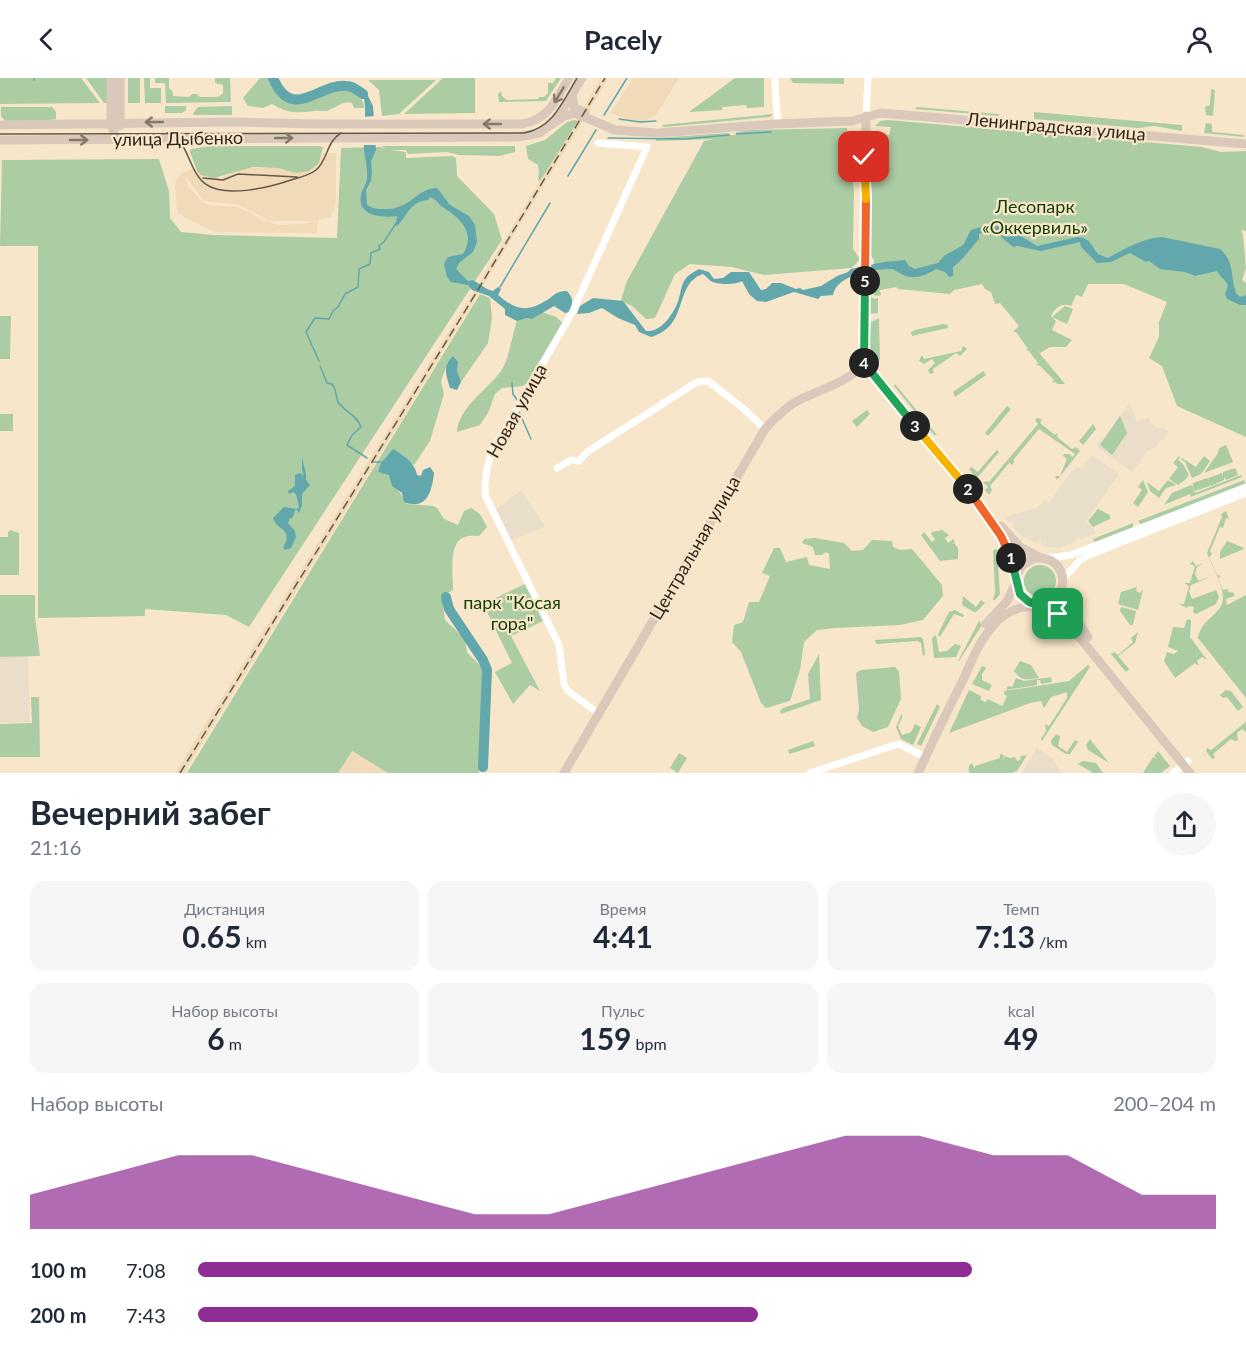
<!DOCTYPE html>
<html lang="ru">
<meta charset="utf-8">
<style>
:root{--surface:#fff;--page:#f6f6f7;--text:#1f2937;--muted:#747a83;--accent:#8f2d94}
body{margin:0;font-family:Lato,sans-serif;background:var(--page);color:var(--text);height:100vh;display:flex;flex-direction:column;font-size:22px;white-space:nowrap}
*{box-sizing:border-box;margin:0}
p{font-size:20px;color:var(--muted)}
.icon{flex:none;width:33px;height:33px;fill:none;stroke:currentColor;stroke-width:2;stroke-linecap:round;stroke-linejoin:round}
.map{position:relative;height:695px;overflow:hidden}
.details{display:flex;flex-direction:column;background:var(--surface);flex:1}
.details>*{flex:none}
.pin{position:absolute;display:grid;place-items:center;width:51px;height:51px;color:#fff;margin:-26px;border-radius:12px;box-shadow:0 3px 9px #0006}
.km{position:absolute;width:30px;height:30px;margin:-15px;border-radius:50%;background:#222;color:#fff;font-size:16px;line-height:30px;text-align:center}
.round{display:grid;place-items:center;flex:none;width:63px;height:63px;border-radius:32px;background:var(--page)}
.headline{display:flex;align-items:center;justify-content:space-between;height:102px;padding:0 30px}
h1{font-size:33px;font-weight:700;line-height:45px}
.figures{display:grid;grid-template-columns:repeat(3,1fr);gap:9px;height:102px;padding:6px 30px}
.figures div{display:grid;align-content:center;border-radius:15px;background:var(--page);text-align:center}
.figures b{font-size:30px;font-weight:700}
.figures small{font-size:16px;font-weight:400}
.figures p{font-size:16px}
.chart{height:168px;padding:12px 30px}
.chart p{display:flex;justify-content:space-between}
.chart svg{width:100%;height:108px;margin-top:6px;fill:var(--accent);opacity:.7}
ul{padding:0 30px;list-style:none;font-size:20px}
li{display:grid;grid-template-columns:96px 72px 1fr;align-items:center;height:45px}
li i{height:15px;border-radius:8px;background:var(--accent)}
header{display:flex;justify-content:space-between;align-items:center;height:78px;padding:0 30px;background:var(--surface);font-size:27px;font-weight:700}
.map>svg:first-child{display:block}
.commercial{fill:#e9dec9}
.built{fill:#f1dab7;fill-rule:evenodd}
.education{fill:#eaddc9}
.green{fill:#accca4}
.water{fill:#61a7ac}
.pier{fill:#f8e6ca}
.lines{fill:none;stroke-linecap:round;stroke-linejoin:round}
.stream{stroke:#61a7ac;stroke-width:1.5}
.river{stroke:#61a7ac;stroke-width:10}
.street{stroke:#fff;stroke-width:7}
.secondary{stroke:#dac9ba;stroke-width:9}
.tram{stroke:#645a4a;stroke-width:1.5}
.rail{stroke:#645a4a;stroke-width:1.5;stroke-dasharray:9 4.5;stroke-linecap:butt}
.oneway{stroke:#84786a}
.split-1-casing{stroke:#fff;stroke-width:12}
.split-2-casing{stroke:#fff;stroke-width:12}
.split-3-casing{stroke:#fff;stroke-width:12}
.split-4-casing{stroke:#fff;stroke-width:12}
.split-5-casing{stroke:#fff;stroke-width:12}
.split-6-casing{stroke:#fff;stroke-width:12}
.split-7-casing{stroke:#fff;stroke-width:12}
.split-1{stroke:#22a559;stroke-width:8}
.split-2{stroke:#f0652b;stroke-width:8}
.split-3{stroke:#f5b400;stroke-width:8}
.split-4{stroke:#22a559;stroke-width:8}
.split-5{stroke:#22a559;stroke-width:8}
.split-6{stroke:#f0652b;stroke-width:8}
.split-7{stroke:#f5b400;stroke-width:8}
.labels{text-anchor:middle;stroke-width:4.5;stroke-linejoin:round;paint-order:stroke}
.street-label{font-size:18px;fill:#2d261b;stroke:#f8e6ca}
.park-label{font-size:18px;fill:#103e00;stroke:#f8e6ca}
</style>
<header><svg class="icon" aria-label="back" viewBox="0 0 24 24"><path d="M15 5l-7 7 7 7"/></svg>Pacely<svg class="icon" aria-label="person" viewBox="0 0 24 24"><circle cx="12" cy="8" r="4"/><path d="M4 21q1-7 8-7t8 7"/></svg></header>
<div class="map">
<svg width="1246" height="695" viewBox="0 0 1246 695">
<rect width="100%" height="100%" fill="#f8e6ca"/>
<path class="commercial" d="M1092 377 1119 396 1085 444 1093 450 1095 456 1081 461 1076 459V463L1060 470 1046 469 1041 467 1042 462H1039L1038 466 1020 457 1013 449 1014 445 1008 444 1005 440 1010 437 1036 430 1045 422 1049 425 1071 394 1077 389 1082 390Z
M521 413 545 448 511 463 496 431Z"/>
<path class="built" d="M601 0H609L396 351 184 695H175L474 213Z
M633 0H679L656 37 644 43 629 42 611 35Z
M323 75H336V123L334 132 330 139 318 142 317 155 214 154 177 135 175 103 182 95 194 90 197 93 221 100 246 90H278L290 93 321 81ZM185 97 202 121 209 124 237 126 269 143H316L303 146 278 147 259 141 248 133 237 129 211 127 203 125 188 108Z
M351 673 388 695H338Z"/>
<path class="education" d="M1130 325 1137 344 1149 339 1151 345 1160 351 1162 349 1169 354 1163 363 1160 362 1157 369 1147 373 1133 393H1131L1098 370V367Z
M28 578 30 644 0 645V579Z
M1037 670 1053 681 1061 695H1021Z"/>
<path class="green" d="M0 0H81L100 25 0 26Z
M86 0H107V25H104Z
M128 0H140V25H128Z
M144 0H150V10H161V25H145Z
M155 0H169V10L173 14V18L189 19 192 16H197L200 19H217L223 16V7L215 5V0H230L231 24 166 25 165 5H155Z
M260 0H271C286 52 330 0 355 14 361 18 363 23 364 30H354L352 25C341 23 338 29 329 32 325 34 319 32 314 33 296 35 289 36 272 26L263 30 248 28 243 20Z
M443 0H475V35L404 36Z
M556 0H561L546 23 499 24 498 16 501 13 502 18 507 22 539 21V19H544L548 15V5H553Z
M735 0H764V29L747 30 746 27 722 29V32L689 34Z
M790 0H844V6L793 5Z
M368 2H436L399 36 382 38 379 12Z
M1211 11 1215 12 1213 38 1206 37 1205 29 1210 27Z
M165 28H186V32L182 35H165Z
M232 28V37H193L194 34 198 29Z
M1 29H52L56 34V41L40 44 5 43 1 38Z
M917 29 999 36V38L915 31Z
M1034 34 1182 47V53L1155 48 1138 50 1034 41Z
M773 36 770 39 664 49 662 47Z
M575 42 578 43 540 103 538 102 539 94 538 87 528 81 526 68 545 62 567 44Z
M888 42 1202 69 1221 74 1246 73V153L1241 152 1243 157 1246 190 1242 202 1246 205V359L1177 328 1162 288 1149 280 1159 259V244L1167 224 1124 206H1088L1082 219 1076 217 1071 228C1061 224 1055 230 1051 238L1056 243 1052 252 1072 262 1066 269H1050L1040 275 1036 271 1065 306H1058L1055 304 1052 305 1054 302 1039 287 1036 288 1038 285 1029 273 1026 272 1028 271 1016 254H1013L1019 248 1000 225 995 226 991 214 985 211 982 206 954 212 950 216 898 211 896 209 880 212 881 217 876 218 870 214 874 182 870 177 871 58H877L878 56 889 57 891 49 875 48 880 43Z
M1206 45 1212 46V54L1244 57V59L1204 55Z
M847 50V54H853L851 91 854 114 853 171 860 181 852 190 764 197 732 189 690 186 675 196 655 240 646 241 632 228 621 223 626 205 704 63 714 61 656 63V60L729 55 730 57H736V54L751 52Z
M210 68H318L323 69 319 85 309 93 296 95 278 90 253 89 214 100 201 97 197 93 190 74 191 71Z
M382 68H515V74L500 78 459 77 447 74 408 76 406 72H391L406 74V80L452 78 456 80 457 98 494 136 502 162 249 549 226 537 145 531V538L38 540V168H0L2 82 159 81 169 113 170 140 181 154 213 157 337 160 341 70 381 69 385 71Z
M480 216 490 220 492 240 488 265 461 304 457 292 448 284 441 303 444 316 430 363 414 387 393 371 381 385 379 394 389 397C393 409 402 415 407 426L433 428 437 430 444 441 458 447 464 433 471 430 480 436 487 449 479 458C475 458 469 457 465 459 448 463 453 498 453 512L444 517 443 528 445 542 465 561 467 574C472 581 479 583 482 592 489 609 481 673 479 695H388L352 673 338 695H187Z
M868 216 874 221 878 220V235L869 236Z
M1065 228 1073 231 1067 246 1052 239Z
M542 234 556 239 563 245 526 306 523 308 502 310 495 316 489 333 480 347 457 354C458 330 488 311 501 293 509 282 512 257 517 243L527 240 532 241Z
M0 238H11L10 281H0Z
M879 240 880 283 869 270 871 244Z
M943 246 948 247V250L912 258 911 254 915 252Z
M963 268 967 271 960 278 956 275 933 291 934 295 930 296 928 292 935 285 932 281 924 286 919 283 922 277 924 281 961 273Z
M983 293 986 297 955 319 953 314Z
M895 306 937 357H934L894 308Z
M1007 328 1011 331 988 358 985 355Z
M867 332 870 336 857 349 852 343Z
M0 336H13V353H0Z
M1120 338 1127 355 1112 377 1100 367Z
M1037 340 1042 341 1040 345 1055 357 1058 355 1057 359 1072 371 1076 369 1080 373 1057 402 1055 398H1060L1067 381 1063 378 1064 376H1069L1073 379 1075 376 1039 351 1014 381 1013 387 1009 385 990 408 992 412 989 417 985 412 988 409 984 405 980 407 986 403 989 404 1038 346 1035 342Z
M1093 346 1096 351 1083 367 1079 363Z
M1226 367 1233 384 1204 395 1218 375 1219 370Z
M997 372 999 374 977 400 969 391 971 389 978 394C985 385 990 380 997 372Z
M1179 378 1180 379 1178 382 1183 386 1189 397 1185 402 1178 407 1169 401 1178 389 1173 385Z
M1204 378 1210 383 1201 396 1192 400 1185 384 1181 381 1182 380 1196 389Z
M1235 390 1238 397 1226 402 1224 399V402L1211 408 1209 405 1210 408 1195 413 1193 410 1195 415 1241 397 1242 399 1191 419 1190 416 1164 427 1172 415 1191 407 1193 409V405L1207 400 1209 403 1208 400 1222 395 1223 398V394Z
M1143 402 1148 414 1138 429 1133 425 1142 412 1138 409Z
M1168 402 1176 407 1166 410 1159 420 1150 413 1147 404 1159 413Z
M1244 402 1246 406 1141 447 1138 443Z
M1098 431 1110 437V441L1093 449 1088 443Z
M1226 433 1229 441 1226 440 1223 450 1220 449 1210 473 1212 476 1209 479 1217 497 1221 498 1218 500 1223 512 1227 511 1229 514 1234 515V518L1226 521 1227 527 1246 517V620L1198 560C1200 542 1222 536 1223 521 1224 509 1212 488 1207 475L1222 439 1221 436Z
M1133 445V450L1095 465 1093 461Z
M11 452 19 455V497H0V459H8V454Z
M942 452 949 457 945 460 948 465 953 461 955 464 947 470 954 465 958 470V481L940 483 921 457 924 454 932 464 935 461 931 456 932 454Z
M815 460 844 465 852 473 863 472 872 462 892 463 893 469 900 472 912 471 942 507 943 518 923 542 900 547 836 550 817 552 804 564 800 592 790 623 766 630 761 625 741 574 732 564 734 547 743 544 749 524H759L770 498 762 495 774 470H780L786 484 807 479 809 487 830 491 829 476 826 474 822 477H815L813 469 802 465 804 461Z
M1227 463 1244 470V471L1220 481V474Z
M997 471 1000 516 995 522H993L995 514 993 472Z
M1193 483 1196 488 1204 485 1197 489 1195 495 1198 503 1210 499 1191 507 1189 513 1192 521 1216 512 1219 519 1216 526 1196 536 1193 534 1194 529 1188 528 1187 530 1179 526H1184L1189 508 1184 505H1190L1195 488 1190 486Z
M1024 503a16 16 0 1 1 32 0a16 16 0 1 1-32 0Z
M525 506 543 543 511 558 540 613 530 607 513 626 495 594 512 585 483 526Z
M1137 509 1136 513 1140 515 1143 511 1138 532 1118 526 1121 514Z
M0 517H35V539L40 578 0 579Z
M963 518 976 529 981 522 985 525 977 533 974 534 962 527Z
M1121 529 1136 533 1133 547H1130L1120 533Z
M955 532 964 537 963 539 954 536 940 559 938 556 949 534Z
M1187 541 1191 542 1190 559 1207 582 1202 579 1197 583 1199 588 1195 585 1175 600 1164 583 1167 574 1174 576 1178 573 1168 569 1173 549 1184 550Z
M979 543 982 547 959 583H958Z
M1138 554 1135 565 1118 578 1129 591 1126 594 1111 576 1114 574 1118 577 1133 564 1131 560Z
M936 557 939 574 947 573 955 566 961 568 956 579 934 580 932 560Z
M921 559 923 561 925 576 923 578 921 565 917 563 876 566 875 562Z
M819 576 821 622 781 636 780 633 783 630 810 621 808 596Z
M1020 583 1031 587 1039 600C1025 602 1022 603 1014 593Z
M1088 587 1090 589 1042 663 1041 661 1046 653 1045 646 1049 648 1067 620V614L1051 619 1044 630 1041 623 1030 625 949 655 969 612 981 618V622L985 624 988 621 1002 628 1007 618 1004 616V613L1069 603Z
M982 588 986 590 982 596V602L992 607 989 613 972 606Z
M895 589 899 593 901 621 888 649 873 654 862 648 857 640 859 631 856 595 861 592Z
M1051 599 1052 604 1041 606 1040 602H1037V607L1006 612 1008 608 1012 609 1016 600 1024 603Z
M1226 612 1231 613 1243 629 1238 633 1227 619 1223 620 1220 617Z
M31 619H39L40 679H0V646L32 645Z
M937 626 940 629 921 668 917 666Z
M902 635V640L898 648 902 657 911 654 915 646 921 649 913 667 901 661 896 649Z
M1246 644V654L1242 651 1237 655 1238 662 1235 663 1231 661 1213 676 1215 680 1212 681 1206 673 1207 670 1211 672Z
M1056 656 1060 658 1058 668 1067 674 1075 662 1078 664 1070 676H1066L1052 667 1051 663Z
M1090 661 1109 685 1088 672 1086 667Z
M813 663 815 668 789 676 788 672Z
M1158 673 1170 688 1161 695H1143L1153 679 1158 681 1154 678Z
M679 675 687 680 678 695 670 690Z
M1000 676 1004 677 1003 682 1005 678 1010 680 1015 679 1017 683 1020 682 1021 678 1027 677 1017 693 1012 695H970C967 691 969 687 972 685L975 691V688L1000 680Z
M1083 683 1096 685 1103 695H1093L1078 686Z"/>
<path class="water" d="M353 8 367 16 373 28 376 72 371 83 372 94 371 103 366 112 367 127C373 131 377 131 385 131 410 132 417 110 437 110L450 127 469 138 475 147 477 164 473 174 459 185 456 191 468 203 473 202 487 211 493 213 498 209 501 211 498 217C517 233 528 235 550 220 556 215 559 213 567 213 574 221 573 225 569 234L565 235 554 228 532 241 527 240 517 243 505 237V231L489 218 472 212 468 207 451 204 447 199 444 186 448 179 463 176C476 155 461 141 444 130 437 126 438 121 429 119V122C409 123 408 138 396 149L397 138C383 140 357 139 361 117 362 110 367 106 367 100 368 90 365 81 364 72 363 55 367 37 364 21L352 11Z
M984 148 1007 149 1037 168 1078 159C1090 160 1091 167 1098 176L1108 180C1125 171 1142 160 1162 159L1220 171C1235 184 1230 198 1236 215L1240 219 1246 217V227H1240L1227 221 1225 216 1228 207C1225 201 1220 199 1217 193L1195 198 1185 194 1160 191 1149 183 1146 184 1130 175 1111 184 1097 185 1081 169 1080 164 1041 173 1018 168 1013 169 999 157 1010 159 1012 156 988 152 979 156V161C969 172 965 180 953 189V198L949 199 945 194 936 191C918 202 909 202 893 191 875 191 837 196 833 217L821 218 818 221 794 214 766 224 757 223 749 216 742 203C737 207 716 207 711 203 708 201 706 198 703 196 673 206 690 248 651 259L639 254 635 247 618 240 602 230 589 235 577 236 580 228 593 220 623 223 646 253C661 254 671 239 677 226 681 218 680 206 687 199 690 196 695 193 699 191L709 194 714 201 723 200 731 194H749L761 212 766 211 772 205H781L796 211 800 210 803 212 821 208 837 198 848 194 851 191 884 184 905 182 909 188 915 191 938 185 944 178 963 167 971 152Z
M453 278 458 284 457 292 461 304 457 312 450 310C446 296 442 289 453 278Z
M393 371C404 378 415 384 417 397L421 398 423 392 430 389 434 395C432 413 427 433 404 424L402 415 392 408 389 397 378 394 381 385Z
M302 378C303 386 307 395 306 402L310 407 302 416V427L299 435 296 431 292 440H290L288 445 295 453 296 459 291 470 285 472 283 470C294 450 277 453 273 440L284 429 297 431 299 429 296 416 293 414 289 416 288 413 295 408V397L300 395 304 398 302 392Z"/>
<path class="pier" d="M377 38 379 67H361V39Z"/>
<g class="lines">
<path class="stream" d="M34 2V0
M604 37 627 0
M619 41 640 44 656 43
M736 56 771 54
M608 60 685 61 729 57
M568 98 596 52
M500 209 550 125
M319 283 306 254 315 240 329 241 333 233 338 229 345 216 358 209 359 191 370 186 371 175 380 171 379 168 384 164 398 142
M320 288 327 305 332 306C337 312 335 317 338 324 344 333 358 338 361 349L352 357 347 367 367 380
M512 305 513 316 517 322
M519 334 531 361
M373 384H383"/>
<path class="river" d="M273 0C292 45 319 5 346 8 353 8 357 12 363 16
M446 519 449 531 483 582 487 592 483 689"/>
<path class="street" d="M775 0C775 16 777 30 778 46
M866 38 868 0
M598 65 647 69 573 233 493 371C487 387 483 403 486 419L559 567 564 606 567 612 598 635
M557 390 571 382 579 383 587 374 697 304 708 303 744 331 765 351
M1049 480 1071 477 1246 409
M1063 501 1080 482 1089 477 1246 415
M810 695 898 666 926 679
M1173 695 1188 683"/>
<path class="secondary" d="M111 0V45L116 62
M572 16 574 29 585 35
M556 42 582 0
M0 47 228 44 318 46H522C549 41 556 22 569 0
M120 48V0
M0 62 517 59 539 55 564 38 575 35 615 52 658 55 775 46 852 43 881 35 1246 66
M864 284C901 334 944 378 980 429 996 450 1012 472 1016 498
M864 284 866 38
M1001 448 1020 469 1041 480
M1061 513 1068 530 1088 559
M986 546 1007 523 1016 505
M564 695 765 351C774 341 783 332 794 325 817 311 848 307 864 284
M918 695C933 663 948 631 964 600 972 582 980 562 993 548 1000 539 1009 533 1020 530 1033 526 1053 529 1060 514 1067 501 1060 484 1046 481 1024 475 1007 501 1022 518 1029 526 1038 525 1047 529 1052 532 1058 536 1063 539L1190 695"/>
<path class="tram" d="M167 55C190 65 186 85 201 102 220 123 271 109 294 101 301 99 310 97 316 92 328 82 326 64 341 55
M0 56 524 55C553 50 563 23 577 0
M203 100 223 102 238 96 297 99"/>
<path class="rail" d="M180 695 470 225 605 0"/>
</g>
<defs><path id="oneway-shaft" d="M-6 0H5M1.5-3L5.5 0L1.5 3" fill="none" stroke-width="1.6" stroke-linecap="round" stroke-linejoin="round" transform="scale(1.5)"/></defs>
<g class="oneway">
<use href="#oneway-shaft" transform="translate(559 17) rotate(121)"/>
<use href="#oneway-shaft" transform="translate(154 44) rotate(180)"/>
<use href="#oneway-shaft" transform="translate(492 46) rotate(180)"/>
<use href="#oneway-shaft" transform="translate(284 60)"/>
<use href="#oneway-shaft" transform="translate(79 62)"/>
</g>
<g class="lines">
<defs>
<path id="split-1" d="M1011 480 1020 516 1029 524 1045 528 1058 536"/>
<path id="split-2" d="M968 411 1001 458 1011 480"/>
<path id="split-3" d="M915 348 968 411"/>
<path id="split-4" d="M864 285 915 348"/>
<path id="split-5" d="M864 285 865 203"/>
<path id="split-6" d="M865 203 866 121"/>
<path id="split-7" d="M864 79 866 121"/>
</defs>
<use href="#split-1" class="split-1-casing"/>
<use href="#split-2" class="split-2-casing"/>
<use href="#split-3" class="split-3-casing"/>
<use href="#split-4" class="split-4-casing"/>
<use href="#split-5" class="split-5-casing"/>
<use href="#split-6" class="split-6-casing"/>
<use href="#split-7" class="split-7-casing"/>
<use href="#split-1" class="split-1"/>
<use href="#split-2" class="split-2"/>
<use href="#split-3" class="split-3"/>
<use href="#split-4" class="split-4"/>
<use href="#split-5" class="split-5"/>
<use href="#split-6" class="split-6"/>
<use href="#split-7" class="split-7"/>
</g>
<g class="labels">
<g class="street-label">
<text transform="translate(1056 49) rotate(5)" y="6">Ленинградская улица</text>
<text transform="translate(178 61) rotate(-1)" y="6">улица Дыбенко</text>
<text transform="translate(517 333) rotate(-61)" y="6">Новая улица</text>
<text transform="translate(695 470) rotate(-60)" y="6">Центральная улица</text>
</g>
<g class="park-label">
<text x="1035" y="135">Лесопарк<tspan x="1035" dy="21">«Оккервиль»</tspan></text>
<text x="512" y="531">парк "Косая<tspan x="512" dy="21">гора"</tspan></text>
</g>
</g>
</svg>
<div class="pin" style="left:1058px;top:536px;background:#1e9e55"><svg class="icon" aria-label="arrive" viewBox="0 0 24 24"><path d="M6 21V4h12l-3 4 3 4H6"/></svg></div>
<div class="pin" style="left:864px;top:79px;background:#d93025"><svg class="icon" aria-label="check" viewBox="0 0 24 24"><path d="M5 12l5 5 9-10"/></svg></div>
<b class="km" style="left:1011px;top:480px">1</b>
<b class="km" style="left:968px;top:411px">2</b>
<b class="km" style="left:915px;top:348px">3</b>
<b class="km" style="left:864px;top:285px">4</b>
<b class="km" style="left:865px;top:203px">5</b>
</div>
<section class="details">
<div class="headline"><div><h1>Вечерний забег</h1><p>21:16</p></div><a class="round"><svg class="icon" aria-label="share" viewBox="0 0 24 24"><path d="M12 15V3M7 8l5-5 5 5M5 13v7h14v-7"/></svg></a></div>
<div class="figures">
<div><p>Дистанция</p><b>0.65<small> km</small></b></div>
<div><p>Время</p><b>4:41</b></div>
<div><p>Темп</p><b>7:13<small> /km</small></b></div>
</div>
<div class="figures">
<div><p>Набор высоты</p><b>6<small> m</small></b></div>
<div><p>Пульс</p><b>159<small> bpm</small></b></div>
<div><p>kcal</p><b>49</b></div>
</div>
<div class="chart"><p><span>Набор высоты</span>200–204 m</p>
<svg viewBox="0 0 160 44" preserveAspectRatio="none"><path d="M0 44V30L10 22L20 14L30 14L40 22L50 30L60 38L70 38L80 30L90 22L100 14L110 6L120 6L130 14L140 14L150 30L160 30V44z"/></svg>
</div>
<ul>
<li><b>100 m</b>7:08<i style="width:76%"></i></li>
<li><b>200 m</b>7:43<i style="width:55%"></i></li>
</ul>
</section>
